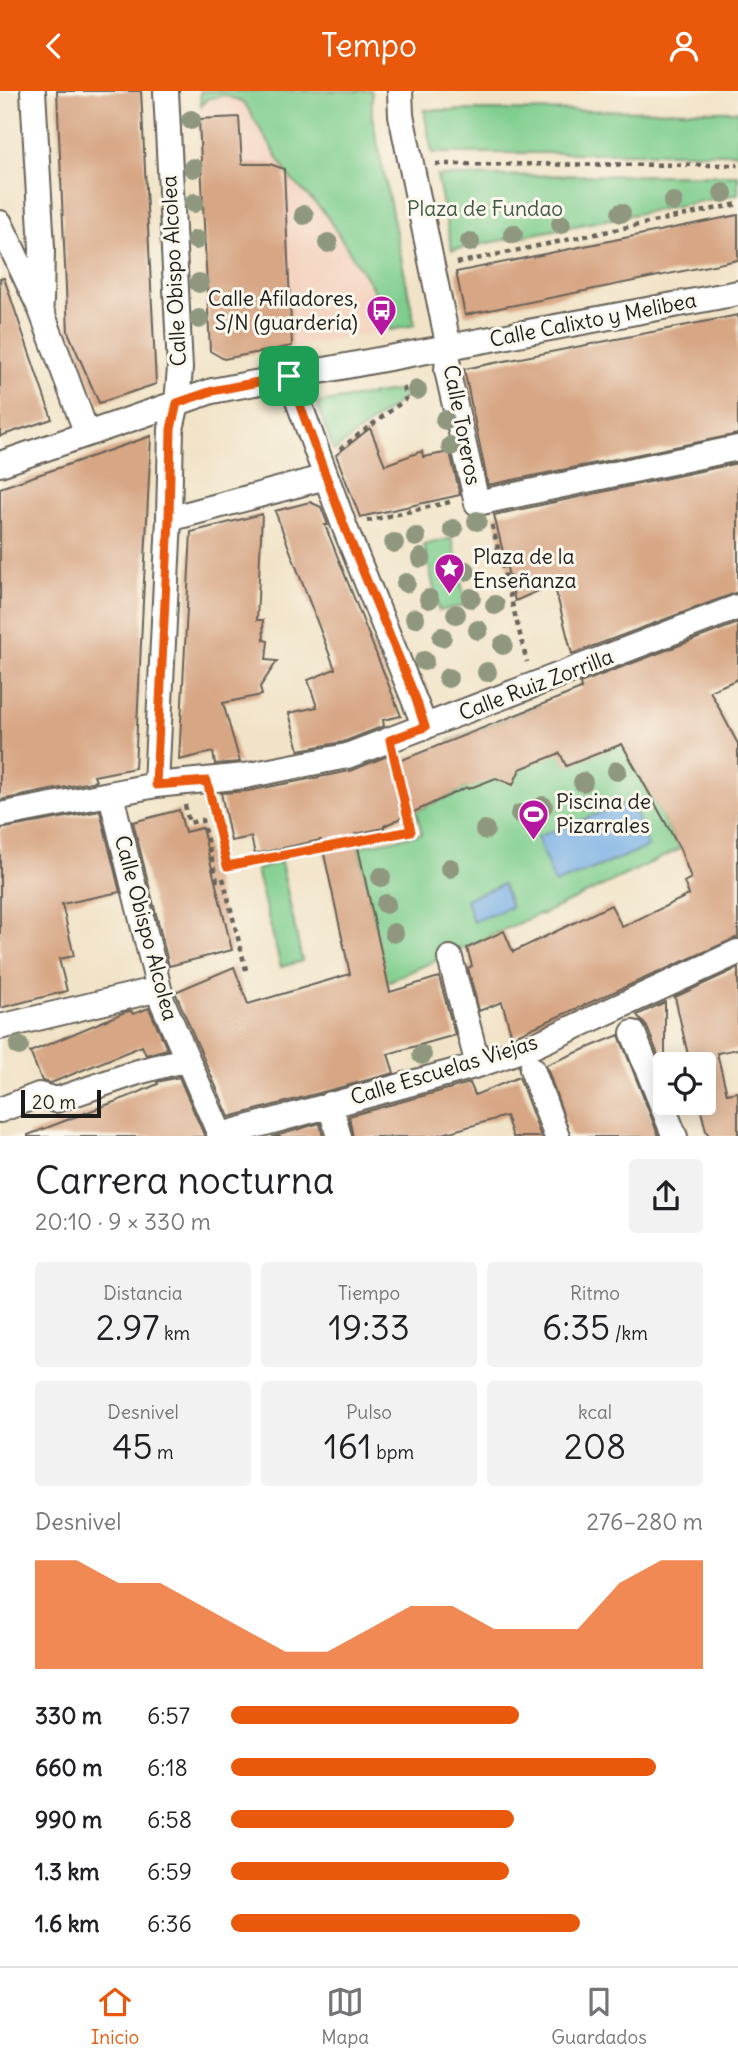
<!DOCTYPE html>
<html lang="es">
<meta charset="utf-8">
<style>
:root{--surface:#fff;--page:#f2f2f2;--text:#202124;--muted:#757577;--line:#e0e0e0;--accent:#ea580c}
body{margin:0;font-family:Delius,sans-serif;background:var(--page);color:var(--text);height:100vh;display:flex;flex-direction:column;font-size:26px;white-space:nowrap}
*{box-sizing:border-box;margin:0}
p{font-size:23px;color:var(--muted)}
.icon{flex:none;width:38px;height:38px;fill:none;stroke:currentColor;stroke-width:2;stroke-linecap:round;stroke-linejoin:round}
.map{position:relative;height:1045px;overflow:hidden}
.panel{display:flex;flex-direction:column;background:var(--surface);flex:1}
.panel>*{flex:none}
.controls{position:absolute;left:653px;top:961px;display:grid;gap:14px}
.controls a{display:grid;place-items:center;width:63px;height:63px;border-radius:7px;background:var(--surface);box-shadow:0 4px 18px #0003;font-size:35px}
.scale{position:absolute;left:21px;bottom:18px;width:80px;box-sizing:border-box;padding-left:7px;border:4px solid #1c1c1c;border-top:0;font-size:19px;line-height:24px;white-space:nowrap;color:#1c1c1c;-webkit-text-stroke:5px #fbf7ec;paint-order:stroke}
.pin{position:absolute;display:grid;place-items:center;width:60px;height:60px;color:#fff;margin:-30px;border-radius:14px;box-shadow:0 4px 10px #0006}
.round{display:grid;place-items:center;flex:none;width:74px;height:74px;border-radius:7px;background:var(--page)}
.overview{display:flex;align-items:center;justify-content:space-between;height:119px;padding:0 35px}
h1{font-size:38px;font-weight:600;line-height:52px}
.metrics{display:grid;grid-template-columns:repeat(3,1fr);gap:10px;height:119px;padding:7px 35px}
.metrics div{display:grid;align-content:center;border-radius:7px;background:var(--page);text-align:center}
.metrics b{font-size:35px;font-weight:600}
.metrics small{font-size:19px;font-weight:400}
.metrics p{font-size:19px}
.chart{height:196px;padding:14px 35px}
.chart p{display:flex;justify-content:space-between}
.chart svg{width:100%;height:126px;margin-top:7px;fill:var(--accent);opacity:.7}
ul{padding:0 35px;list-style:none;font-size:23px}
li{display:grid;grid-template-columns:112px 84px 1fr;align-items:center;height:52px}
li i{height:18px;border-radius:9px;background:var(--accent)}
header{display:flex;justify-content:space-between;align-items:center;height:91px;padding:0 35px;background:var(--accent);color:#fff;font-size:32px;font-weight:600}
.dock{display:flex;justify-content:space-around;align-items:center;height:98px;border-top:2px solid var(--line);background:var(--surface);font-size:19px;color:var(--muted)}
.dock a{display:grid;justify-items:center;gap:4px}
.dock .active{color:var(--accent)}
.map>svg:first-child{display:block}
.built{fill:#f4d3c0}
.green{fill:#7fce8e;stroke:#4e7555;stroke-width:2}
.water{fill:#75ade4;stroke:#486480;stroke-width:2}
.building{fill:#d7a684}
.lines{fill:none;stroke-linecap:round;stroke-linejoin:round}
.street-casing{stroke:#676258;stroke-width:28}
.path{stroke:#676258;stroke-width:4.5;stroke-dasharray:5 5;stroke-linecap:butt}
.street{stroke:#fff;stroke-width:24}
.tree{fill:#8f987f}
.route-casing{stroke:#fff;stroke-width:14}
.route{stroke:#ea580c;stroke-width:9}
.labels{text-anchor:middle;stroke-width:6;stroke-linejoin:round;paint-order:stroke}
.park-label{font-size:21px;fill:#3f5a44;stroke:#fbf7ec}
.street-label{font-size:21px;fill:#1c1c1c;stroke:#fbf7ec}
.poi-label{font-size:21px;fill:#1c1c1c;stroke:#fbf7ec;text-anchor:start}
</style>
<header><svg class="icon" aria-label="back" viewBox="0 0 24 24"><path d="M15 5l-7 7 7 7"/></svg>Tempo<svg class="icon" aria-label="person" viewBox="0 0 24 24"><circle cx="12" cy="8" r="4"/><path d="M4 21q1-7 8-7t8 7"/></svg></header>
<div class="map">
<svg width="738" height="1046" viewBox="0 0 738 1046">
<rect width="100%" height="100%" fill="#fbf7ec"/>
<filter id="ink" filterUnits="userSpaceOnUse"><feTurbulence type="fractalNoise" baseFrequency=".0143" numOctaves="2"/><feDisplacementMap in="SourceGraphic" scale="14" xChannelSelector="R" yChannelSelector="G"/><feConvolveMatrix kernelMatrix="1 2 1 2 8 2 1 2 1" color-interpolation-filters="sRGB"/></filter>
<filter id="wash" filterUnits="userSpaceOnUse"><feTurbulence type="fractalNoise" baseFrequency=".00686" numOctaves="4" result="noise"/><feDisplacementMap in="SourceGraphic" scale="28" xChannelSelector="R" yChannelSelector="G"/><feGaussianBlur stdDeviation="1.57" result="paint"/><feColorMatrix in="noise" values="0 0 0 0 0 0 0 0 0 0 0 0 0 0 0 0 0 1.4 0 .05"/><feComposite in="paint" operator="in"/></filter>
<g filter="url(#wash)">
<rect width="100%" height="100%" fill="#f1e3c7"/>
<path class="built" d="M225 4 245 12 290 87 324 121 385 219 390 239 224 268 210 260 199 28 201 15 207 8Z"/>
<path class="green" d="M200 0H372V25L415 234 390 239 385 219 369 191 324 121 290 87 245 13 225 4 207 8 201 15Z
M424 19 738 20V62H432Z
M738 84V103L452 159 437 85Z
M401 299 403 308 334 360 317 312Z
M452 447 466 514 439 520 424 454Z
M541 614 566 674 622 653 680 758 541 824 539 823 387 891 358 756 422 743 416 720 467 696 449 650Z
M281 771 302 870 281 876 256 779Z"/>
<path class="water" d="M631 710 648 756 555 793 537 746Z
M503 793 511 816 473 831 466 808Z"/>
<g id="blocks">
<path class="building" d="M57 0H141L156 293 99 312 68 241Z
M239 26 242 73H270L284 78 292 255 224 268 210 260 199 28Z
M738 124V169L465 224 456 181Z
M4 187 52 328 0 345V188Z
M738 224V343L488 394 464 278Z
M370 337 385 374 422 360 423 366 450 361 460 404 360 426 336 364Z
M151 345 135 677 94 685 96 690 0 709V397Z
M738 372V501L572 563 554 493 515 510 494 424Z
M310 411 321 416 328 434H325L401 625 383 629 384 635 343 651 299 659 289 622 317 616 308 589 335 578 275 420Z
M262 423 257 529H263L264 549 268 550 266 569 277 570 260 596 262 604 223 612 240 671 215 673 213 661 179 669 191 441Z
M738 532V588L710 600 738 653V846L512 946 502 911 479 920 468 877 472 875 467 857 504 840 513 861 611 814 622 836 689 804 684 791 691 787 680 758 622 653 566 675 560 662 520 678 513 694 496 687 468 698 467 696 384 735V737L355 743 390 901 439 886 455 944 388 963 394 982 229 1026 175 901 234 876 248 913 350 883 321 749 255 763 251 746 231 750 221 702 248 700 350 680 390 664 392 673 581 598 580 592Z
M179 719 185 741 202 737 232 859 169 875 133 731Z
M100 720 120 801 62 813 74 865 59 868 67 900 0 917V738Z
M738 877V958L717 962 727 1003 738 1001V1046H710L706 1040 699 1012H704V973H690L675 906Z
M665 911V982L647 936 637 924Z
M149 917 167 958 146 964 142 955 51 992 42 990 30 961 125 921 131 920 133 923Z
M619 944 659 1046H571L546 974Z
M179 986 205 1046H28V1044L135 1003 158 993 157 991Z
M519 986 541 1046H513L506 1025 432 1046H353L349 1025 470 992 475 1004Z
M320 1032 323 1046H272Z"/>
</g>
</g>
<g filter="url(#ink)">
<use href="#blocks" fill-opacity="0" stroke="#676258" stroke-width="2"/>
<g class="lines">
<defs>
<path id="street" d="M33 0 42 157 41 211
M400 0 401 24 449 257 447 279 477 412 738 357
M0 132 41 219 87 343
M289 285 345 437 425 636
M0 373 212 300 738 202
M169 428 326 386
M156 694 169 428 171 338 177 312 180 277 166 0
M111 704 162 910 221 1046
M0 724 156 694 245 685 347 665 738 516
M450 867 478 974
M0 936 159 898
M633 942 675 1046
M532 978 557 1046
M330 1013 339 1046
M0 1019 39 1004 56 1009 138 981 187 968
M221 1044 478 974 533 955 738 861"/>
</defs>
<use href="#street" class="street-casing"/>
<path class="path" d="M436 73 738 74
M457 172 738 113
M340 358 406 308 403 294
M367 430 450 411
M492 434 527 571
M212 711 227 775 411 740 396 671
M185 714 189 732 202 729 217 789 223 787 246 879"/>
<use href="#street" class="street"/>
</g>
<g class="tree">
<circle cx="191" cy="29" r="10"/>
<circle cx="193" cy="77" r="10"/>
<circle cx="723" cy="102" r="10"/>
<circle cx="673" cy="111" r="10"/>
<circle cx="194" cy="112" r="10"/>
<circle cx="621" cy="122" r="10"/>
<circle cx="304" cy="124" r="10"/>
<circle cx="561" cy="133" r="10"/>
<circle cx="513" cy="143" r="10"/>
<circle cx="196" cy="149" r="10"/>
<circle cx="470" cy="151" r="10"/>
<circle cx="328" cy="152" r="10"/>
<circle cx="199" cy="192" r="10"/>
<circle cx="199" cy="228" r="10"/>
<circle cx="417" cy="299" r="10"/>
<circle cx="445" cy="329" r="10"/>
<circle cx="451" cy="355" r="10"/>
<circle cx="477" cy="430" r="10"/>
<circle cx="453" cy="438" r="10"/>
<circle cx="416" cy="446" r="10"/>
<circle cx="394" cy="452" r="10"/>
<circle cx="421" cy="467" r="10"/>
<circle cx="466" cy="480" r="10"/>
<circle cx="406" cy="492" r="10"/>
<circle cx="471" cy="507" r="10"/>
<circle cx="429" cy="508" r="10"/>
<circle cx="495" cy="514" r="10"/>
<circle cx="456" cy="523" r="10"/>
<circle cx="415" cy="527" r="10"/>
<circle cx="478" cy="539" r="10"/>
<circle cx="442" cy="546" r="10"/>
<circle cx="503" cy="554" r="10"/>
<circle cx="424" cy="570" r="10"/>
<circle cx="487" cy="581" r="10"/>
<circle cx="448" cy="587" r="10"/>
<circle cx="617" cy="680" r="10"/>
<circle cx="583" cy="691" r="10"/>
<circle cx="543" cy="715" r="10"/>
<circle cx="520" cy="723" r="10"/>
<circle cx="485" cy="739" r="10"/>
<circle cx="450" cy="777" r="10"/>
<circle cx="381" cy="786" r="10"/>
<circle cx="386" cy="813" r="10"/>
<circle cx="394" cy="842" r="10"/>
<circle cx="19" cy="955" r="10"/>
<circle cx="422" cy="964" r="10"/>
</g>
</g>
<g class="lines" filter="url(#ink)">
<defs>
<path id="route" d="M289 285 345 437 416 608 425 636 390 649 411 740 227 775 207 690 156 694 169 428 171 338 177 312 212 300Z"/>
</defs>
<use href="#route" class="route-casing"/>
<use href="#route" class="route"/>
</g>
<defs>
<symbol id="bus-pin" viewBox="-11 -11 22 30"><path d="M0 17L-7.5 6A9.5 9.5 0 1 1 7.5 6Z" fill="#b5179e" stroke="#fbf7ec"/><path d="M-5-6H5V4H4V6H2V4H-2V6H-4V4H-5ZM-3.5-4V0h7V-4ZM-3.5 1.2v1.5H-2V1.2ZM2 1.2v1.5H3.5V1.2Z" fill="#fff"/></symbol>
<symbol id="sight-pin" viewBox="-11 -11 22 30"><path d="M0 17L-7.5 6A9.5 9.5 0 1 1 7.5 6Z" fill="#b5179e" stroke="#fbf7ec"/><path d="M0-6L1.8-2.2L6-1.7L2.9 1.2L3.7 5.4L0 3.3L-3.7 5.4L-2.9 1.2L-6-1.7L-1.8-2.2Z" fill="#fff"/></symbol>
<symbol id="stadium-pin" viewBox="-11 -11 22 30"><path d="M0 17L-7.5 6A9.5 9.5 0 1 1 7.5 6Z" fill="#b5179e" stroke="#fbf7ec"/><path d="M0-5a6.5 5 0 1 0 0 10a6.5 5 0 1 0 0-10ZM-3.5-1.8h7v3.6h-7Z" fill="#fff"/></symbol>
</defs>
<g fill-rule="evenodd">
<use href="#bus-pin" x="364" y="202" width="35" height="47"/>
<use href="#sight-pin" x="432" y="460" width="35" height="47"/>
<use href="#stadium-pin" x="516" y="706" width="35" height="47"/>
</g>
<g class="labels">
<g class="park-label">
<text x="485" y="125">Plaza de Fundao</text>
</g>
<g class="street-label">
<text transform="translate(174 180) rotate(-93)" y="7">Calle Obispo Alcolea</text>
<text transform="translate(593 229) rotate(-11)" y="7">Calle Calixto y Melibea</text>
<text transform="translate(462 334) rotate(79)" y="7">Calle Toreros</text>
<text transform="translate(536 594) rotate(-21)" y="7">Calle Ruiz Zorrilla</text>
<text transform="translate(146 837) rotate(75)" y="7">Calle Obispo Alcolea</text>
<text transform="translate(444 979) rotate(-17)" y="7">Calle Escuelas Viejas</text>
</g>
<g class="poi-label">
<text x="358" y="215" text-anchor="end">Calle Afiladores,<tspan x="358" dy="24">S/N (guardería)</tspan></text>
<text x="473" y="473">Plaza de la<tspan x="473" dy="24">Enseñanza</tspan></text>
<text x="556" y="718">Piscina de<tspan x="556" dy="24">Pizarrales</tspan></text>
</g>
</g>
</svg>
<div class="controls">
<a><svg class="icon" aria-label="locate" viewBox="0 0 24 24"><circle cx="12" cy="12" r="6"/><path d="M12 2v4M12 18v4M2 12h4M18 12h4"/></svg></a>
</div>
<div class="scale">20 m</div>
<div class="pin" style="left:289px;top:285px;background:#1e9e55"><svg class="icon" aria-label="arrive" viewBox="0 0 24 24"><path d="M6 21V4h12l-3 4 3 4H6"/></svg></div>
</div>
<section class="panel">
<div class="overview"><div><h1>Carrera nocturna</h1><p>20:10 · 9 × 330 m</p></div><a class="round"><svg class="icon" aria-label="share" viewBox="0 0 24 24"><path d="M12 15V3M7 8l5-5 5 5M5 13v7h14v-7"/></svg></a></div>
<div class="metrics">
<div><p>Distancia</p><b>2.97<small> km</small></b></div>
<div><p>Tiempo</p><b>19:33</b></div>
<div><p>Ritmo</p><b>6:35<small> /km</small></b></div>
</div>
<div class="metrics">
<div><p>Desnivel</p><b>45<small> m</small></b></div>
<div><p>Pulso</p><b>161<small> bpm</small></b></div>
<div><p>kcal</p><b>208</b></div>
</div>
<div class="chart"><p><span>Desnivel</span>276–280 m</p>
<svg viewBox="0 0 160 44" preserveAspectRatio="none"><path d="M0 44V6L10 6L20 14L30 14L40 22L50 30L60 38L70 38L80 30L90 22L100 22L110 30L120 30L130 30L140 14L150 6L160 6V44z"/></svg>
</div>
<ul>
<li><b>330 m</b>6:57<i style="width:61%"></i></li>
<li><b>660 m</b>6:18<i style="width:90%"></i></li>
<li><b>990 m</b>6:58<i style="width:60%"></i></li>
<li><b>1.3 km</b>6:59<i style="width:59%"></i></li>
<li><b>1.6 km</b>6:36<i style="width:74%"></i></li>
</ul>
</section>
<nav class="dock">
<a class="active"><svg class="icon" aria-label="home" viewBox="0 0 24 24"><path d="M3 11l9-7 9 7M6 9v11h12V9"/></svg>Inicio</a>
<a><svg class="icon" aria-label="map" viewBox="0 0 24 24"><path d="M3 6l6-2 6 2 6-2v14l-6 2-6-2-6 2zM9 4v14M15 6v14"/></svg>Mapa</a>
<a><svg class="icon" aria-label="saved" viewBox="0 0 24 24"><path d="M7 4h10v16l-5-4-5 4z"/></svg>Guardados</a>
</nav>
